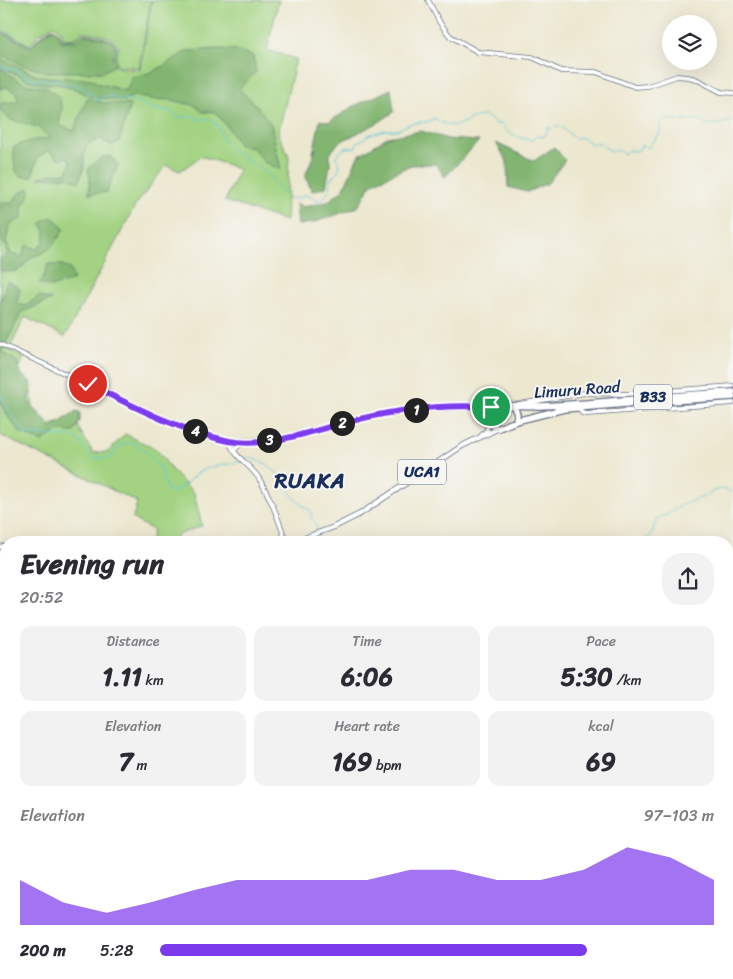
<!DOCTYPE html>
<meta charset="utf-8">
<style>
:root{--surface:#fff;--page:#f2f2f3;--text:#2b2b33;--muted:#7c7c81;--accent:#7c3aed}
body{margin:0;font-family:Sriracha,sans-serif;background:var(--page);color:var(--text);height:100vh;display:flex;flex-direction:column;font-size:19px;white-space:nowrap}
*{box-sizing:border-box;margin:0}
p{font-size:16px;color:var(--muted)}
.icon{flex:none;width:28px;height:28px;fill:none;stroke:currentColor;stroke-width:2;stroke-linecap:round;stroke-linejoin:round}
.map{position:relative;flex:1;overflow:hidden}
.drawer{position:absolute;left:0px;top:536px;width:734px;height:444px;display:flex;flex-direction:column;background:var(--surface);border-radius:20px 20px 0 0;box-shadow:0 5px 20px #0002}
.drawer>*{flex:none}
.controls{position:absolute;left:662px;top:15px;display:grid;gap:10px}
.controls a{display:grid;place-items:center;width:55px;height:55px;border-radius:50%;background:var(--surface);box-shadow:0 5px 20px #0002;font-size:25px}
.pin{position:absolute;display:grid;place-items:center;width:42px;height:42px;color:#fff;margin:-21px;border:2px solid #fff;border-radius:50%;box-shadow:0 1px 5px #0007}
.km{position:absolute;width:25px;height:25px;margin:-12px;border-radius:50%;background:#222;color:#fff;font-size:14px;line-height:25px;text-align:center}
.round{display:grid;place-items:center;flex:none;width:52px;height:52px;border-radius:20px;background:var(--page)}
.overview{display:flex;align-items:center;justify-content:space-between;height:85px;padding:0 20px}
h1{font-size:28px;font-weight:700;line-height:38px}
.metrics{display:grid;grid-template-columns:repeat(3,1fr);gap:8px;height:85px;padding:5px 20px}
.metrics div{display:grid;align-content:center;border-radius:12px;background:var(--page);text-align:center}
.metrics b{font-size:25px;font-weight:700}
.metrics small{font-size:14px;font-weight:400}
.metrics p{font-size:14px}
.chart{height:140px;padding:10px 20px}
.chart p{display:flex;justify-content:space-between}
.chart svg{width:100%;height:90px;margin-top:5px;fill:var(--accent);opacity:.7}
ul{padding:0 20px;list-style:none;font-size:16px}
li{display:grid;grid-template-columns:80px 60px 1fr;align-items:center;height:38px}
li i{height:12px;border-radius:6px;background:var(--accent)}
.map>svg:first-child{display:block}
.green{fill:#a3d382;stroke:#5f8170}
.forest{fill:#82b570;stroke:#4e7267}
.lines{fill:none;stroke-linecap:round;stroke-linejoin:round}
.stream{stroke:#5fc8db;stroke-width:1}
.secondary-casing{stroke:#646f86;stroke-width:5.5}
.primary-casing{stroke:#646f86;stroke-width:6}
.highway-casing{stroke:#646f86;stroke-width:8}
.secondary{stroke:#fff;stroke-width:4}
.primary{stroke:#fff;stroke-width:4.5}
.highway{stroke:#fff;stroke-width:5.5}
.route-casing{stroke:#fff;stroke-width:10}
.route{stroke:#7c3aed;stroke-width:6}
.labels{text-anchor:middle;stroke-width:4;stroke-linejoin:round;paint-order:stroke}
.shield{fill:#f6f6f2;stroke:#5d6b8a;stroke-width:1}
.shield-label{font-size:15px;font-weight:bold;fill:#1b2f5e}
.street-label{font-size:16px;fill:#1b2f5e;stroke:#f6f6f2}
.district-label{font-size:21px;font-weight:bold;letter-spacing:1px;fill:#1b2f5e;stroke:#f6f6f2}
</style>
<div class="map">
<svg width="733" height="979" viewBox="0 0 733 979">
<rect width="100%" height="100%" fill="#f6f6f2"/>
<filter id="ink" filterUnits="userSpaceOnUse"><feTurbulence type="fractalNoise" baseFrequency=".02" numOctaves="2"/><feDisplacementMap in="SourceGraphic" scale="10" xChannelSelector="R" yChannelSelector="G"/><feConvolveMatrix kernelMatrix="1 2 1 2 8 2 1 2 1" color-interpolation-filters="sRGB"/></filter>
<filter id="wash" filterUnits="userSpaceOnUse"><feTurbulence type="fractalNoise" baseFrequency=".0096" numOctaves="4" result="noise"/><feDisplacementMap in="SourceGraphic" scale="20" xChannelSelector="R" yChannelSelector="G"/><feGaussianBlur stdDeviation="1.12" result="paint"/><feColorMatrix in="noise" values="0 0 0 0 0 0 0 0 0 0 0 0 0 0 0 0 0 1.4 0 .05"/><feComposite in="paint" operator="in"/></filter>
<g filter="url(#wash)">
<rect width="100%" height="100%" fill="#ece7cf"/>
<path class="green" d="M0 0H151L139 68 116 65V55L119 49C113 33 97 35 82 31L76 38 64 39 62 32 54 25 39 34 30 45 0 29Z
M152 0H279L267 50 296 59 278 134 289 156 286 221 225 201 239 169 201 156 180 171 166 165 135 206 65 337 25 317 9 350 24 357 17 374 31 391 34 413 44 426 62 422 76 415 79 429 93 453 108 452 125 434 156 449 174 473 194 493 202 526 177 535 173 542H150L153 530 133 519 137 502 0 435V31L31 46 41 35 52 28 59 32 63 40 76 39 82 33C96 36 112 35 118 50L115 56 116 67 140 70Z
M0 735H6V974H228L227 979H0Z"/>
<path class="forest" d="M54 28 60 35 61 41H77L84 34 112 41 116 48 113 55 114 66 102 72H47L22 65 0 54V32L31 48 40 37Z
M219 49 237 50 253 56 256 72 239 89 256 105 271 124 281 170 264 162 253 148 239 145 229 129 215 112H203L194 105 171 100 151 99 133 96 125 101 90 97 75 89 57 84H45L29 81 16 74 0 68V58L36 75 49 77 93 79 97 83 126 91 132 77 153 72 187 51Z
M0 69 25 84 46 87 59 97 62 108 59 125 74 131 87 98C100 104 115 103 130 105L119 142 111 145 100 139 87 145 84 155V167L79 182 67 177 38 178 50 174 67 173 71 162 67 157 58 159 49 150 38 157 32 177 20 176 15 169 13 147 30 141 50 138 38 127 11 120 0 110V104L18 101 17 93 6 87 0 89Z
M391 89 394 112 379 122 338 143 330 154V165L326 187 312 191 305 176 316 149 313 153 320 120 329 122 354 106Z
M421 131 448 139 479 141 445 177 436 164 411 165 371 184 358 207 313 223 298 225 296 204 304 207 327 202 343 190 358 156 387 137Z
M496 143 534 161 554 147 565 160 548 183 527 192 508 187 507 161Z
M110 156 118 165 107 192 89 194 90 179 88 169 102 157Z
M29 188 30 194 22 207V218L10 225 6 241 11 254 22 257 26 245 37 249 44 242 45 231 41 223 50 217 55 219 64 229C54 245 50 252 31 257 21 271 17 273 0 271V259L8 254 0 236V202L12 203 18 194Z
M48 264 62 265 70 269 74 280 50 287 39 283 44 277Z
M7 281 20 289 17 303 26 306 39 296 51 300 22 312 2 351 17 362 21 374 32 383 28 401 52 428 76 411 80 412V421L74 432 58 431 42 442 21 433 8 417 0 402V298H2Z"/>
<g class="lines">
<path class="stream" d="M0 65 8 70 16 69 20 73 36 81 43 78 46 81C59 78 56 81 67 85 79 82 89 91 97 100H101L103 97 110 95 118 100 128 99 139 102 152 109 170 111 176 116 186 118 189 115 200 120 206 118 212 120 215 125 217 124 224 142 237 155H239C249 162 260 166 269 175 276 181 281 193 291 198 296 200 302 196 306 195L321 201C326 195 333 187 330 179 336 175 339 171 340 164L335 156 345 148 356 147 357 142 364 139 368 135 385 130H397L410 124 421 122H427L435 118C441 124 455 129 463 122L466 123C470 115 479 118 485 115L496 124H502C510 138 518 137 532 140L537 136 542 137 546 135 548 127 551 129 554 126H560L575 139 581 137 592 144 601 143C607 151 612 151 620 151L624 154 628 150 636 151 640 149 641 145 649 148 651 142 655 141 656 136 659 135 661 129 660 123 668 119 685 121 700 119 706 125 714 124 716 125 733 121
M0 394 24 434 76 437 92 458H110L121 444 134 443 144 450 160 467 167 490 172 492C186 487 191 476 201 471 216 463 233 467 248 457L267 464 285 481C285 491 303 507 312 512L311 518 316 523 317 531
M318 536 319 542
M640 542 651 536 657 518C665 517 673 511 680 506 684 503 690 503 695 499 706 500 716 481 733 493"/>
</g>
</g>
<g filter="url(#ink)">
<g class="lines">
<defs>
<path id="secondary" d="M428 0 440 23 450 36 478 52 532 57 561 71 596 72 635 87 648 86 677 76 688 77 696 79 721 92 733 93
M0 344 160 417 192 430 229 441 275 440 358 419 404 411 439 408 494 407
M519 404 585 393 626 394 733 386
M476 408 482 412 487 418
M578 408 582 413 587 414 733 403
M229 441C235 458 248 463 258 477 271 497 279 520 286 542
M235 449 244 441
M705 542 712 541 726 542
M728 867 733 869"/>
<path id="primary" d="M482 435 487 430 488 422
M293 542 334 527 360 514 462 446 499 428
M0 547 6 546"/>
<path id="highway" d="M733 392C669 395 605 403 541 406 528 406 497 403 488 411L487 418 491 425 499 428 516 421 564 409 638 403 733 397
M514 407 517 414 516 421"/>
</defs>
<use href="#secondary" class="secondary-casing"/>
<use href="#primary" class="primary-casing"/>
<use href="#highway" class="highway-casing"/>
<use href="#secondary" class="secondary"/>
<use href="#primary" class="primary"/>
<use href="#highway" class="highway"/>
</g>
</g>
<g class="lines" filter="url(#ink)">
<defs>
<path id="route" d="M88 384C133 406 180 431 229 441 265 448 309 432 344 423 391 410 443 404 491 407"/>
</defs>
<use href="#route" class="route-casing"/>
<use href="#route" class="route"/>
</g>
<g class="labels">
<g class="shield">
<rect x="634" y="384.5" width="38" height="25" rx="4"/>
<rect x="398" y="459.5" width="48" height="25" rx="4"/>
</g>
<g class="shield-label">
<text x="653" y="402">B33</text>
<text x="422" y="477">UCA1</text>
</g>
<g class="street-label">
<text transform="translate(577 389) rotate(-4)" y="6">Limuru Road</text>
</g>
<g class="district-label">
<text x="310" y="488">RUAKA</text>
</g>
</g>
</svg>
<div class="controls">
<a><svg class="icon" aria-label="layers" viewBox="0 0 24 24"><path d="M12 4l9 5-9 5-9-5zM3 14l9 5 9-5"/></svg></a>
</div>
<div class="pin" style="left:491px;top:407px;background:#1e9e55"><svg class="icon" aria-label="arrive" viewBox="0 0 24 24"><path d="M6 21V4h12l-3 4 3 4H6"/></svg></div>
<div class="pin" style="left:88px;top:384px;background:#d93025"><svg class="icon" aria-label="check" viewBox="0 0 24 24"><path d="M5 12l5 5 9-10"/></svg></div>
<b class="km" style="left:416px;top:410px">1</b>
<b class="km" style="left:342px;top:423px">2</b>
<b class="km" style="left:269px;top:440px">3</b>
<b class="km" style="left:195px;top:431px">4</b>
<section class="drawer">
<div class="overview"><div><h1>Evening run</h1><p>20:52</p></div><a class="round"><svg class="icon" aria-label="share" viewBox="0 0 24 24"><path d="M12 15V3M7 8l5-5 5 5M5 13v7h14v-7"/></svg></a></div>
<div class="metrics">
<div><p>Distance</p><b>1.11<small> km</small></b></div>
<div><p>Time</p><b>6:06</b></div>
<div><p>Pace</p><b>5:30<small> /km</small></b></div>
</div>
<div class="metrics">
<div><p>Elevation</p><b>7<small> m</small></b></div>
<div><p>Heart rate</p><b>169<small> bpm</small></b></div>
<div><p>kcal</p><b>69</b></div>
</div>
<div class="chart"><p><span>Elevation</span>97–103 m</p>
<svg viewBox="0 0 160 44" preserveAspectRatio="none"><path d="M0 44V22L10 33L20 38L30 33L40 27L50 22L60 22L70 22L80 22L90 17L100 17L110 22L120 22L130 17L140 6L150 11L160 22V44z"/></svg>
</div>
<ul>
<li><b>200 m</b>5:28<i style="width:77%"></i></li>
</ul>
</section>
</div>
